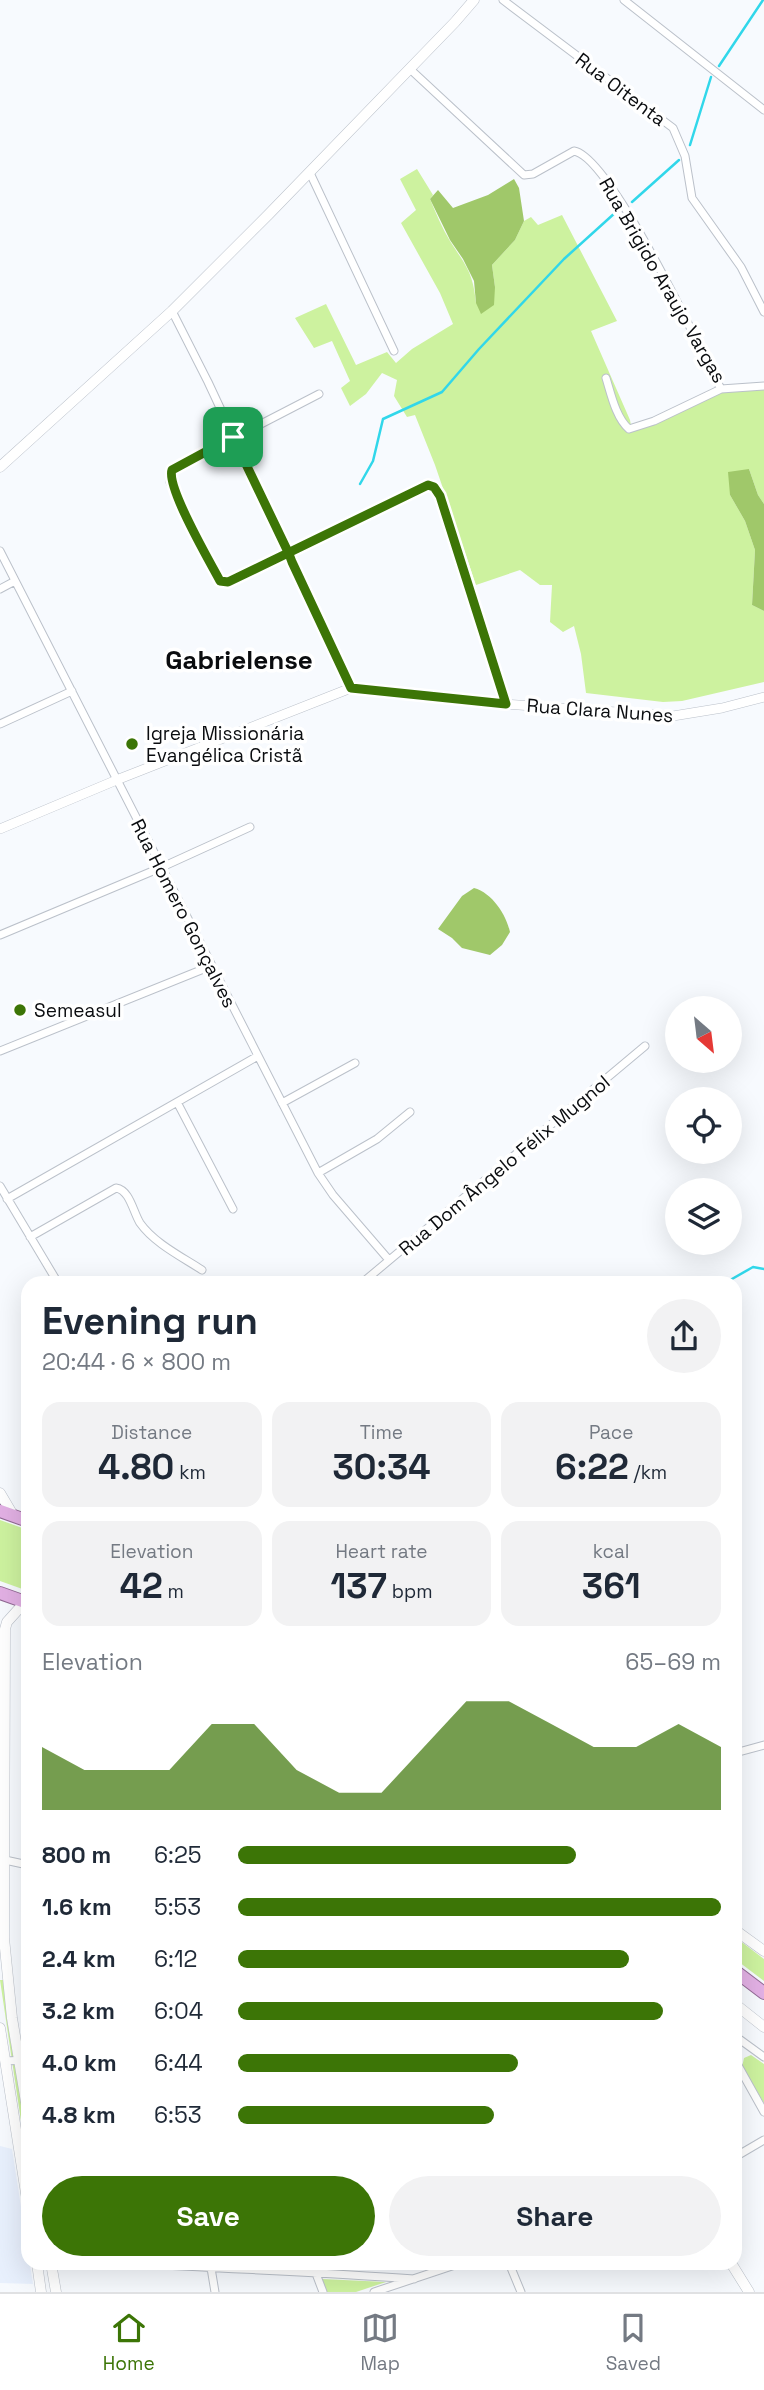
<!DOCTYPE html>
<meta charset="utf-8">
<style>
:root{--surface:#fff;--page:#f2f2f3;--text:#1f2937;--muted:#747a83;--line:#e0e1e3;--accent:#3c7506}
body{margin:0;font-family:"Space Grotesk",sans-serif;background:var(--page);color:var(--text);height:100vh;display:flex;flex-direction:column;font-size:26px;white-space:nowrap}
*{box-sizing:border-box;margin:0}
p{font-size:23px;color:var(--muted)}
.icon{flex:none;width:38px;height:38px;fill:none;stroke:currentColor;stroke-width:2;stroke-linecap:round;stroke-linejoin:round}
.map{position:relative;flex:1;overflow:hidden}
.side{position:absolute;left:21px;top:1276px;width:721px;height:994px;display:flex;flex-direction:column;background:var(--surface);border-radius:21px;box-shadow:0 7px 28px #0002}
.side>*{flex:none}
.needle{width:46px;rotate:152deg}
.buttons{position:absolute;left:665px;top:996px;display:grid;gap:14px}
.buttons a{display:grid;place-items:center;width:77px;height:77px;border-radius:50%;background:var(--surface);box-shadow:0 7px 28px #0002;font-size:35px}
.pin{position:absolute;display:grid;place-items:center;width:60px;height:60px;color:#fff;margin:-30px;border-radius:14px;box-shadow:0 4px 10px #0006}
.round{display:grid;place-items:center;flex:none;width:74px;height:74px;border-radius:37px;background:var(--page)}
.headline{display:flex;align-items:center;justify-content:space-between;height:119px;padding:0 21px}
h1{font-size:38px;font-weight:600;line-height:52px}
.figures{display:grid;grid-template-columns:repeat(3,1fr);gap:10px;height:119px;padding:7px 21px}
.figures div{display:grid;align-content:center;border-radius:18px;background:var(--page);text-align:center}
.figures b{font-size:35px;font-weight:600}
.figures small{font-size:19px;font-weight:400}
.figures p{font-size:19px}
.chart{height:196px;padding:14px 21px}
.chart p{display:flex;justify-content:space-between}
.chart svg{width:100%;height:126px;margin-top:7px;fill:var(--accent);opacity:.7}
.action{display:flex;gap:14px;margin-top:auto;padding:14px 21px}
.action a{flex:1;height:80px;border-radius:42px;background:var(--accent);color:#fff;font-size:28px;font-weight:600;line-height:80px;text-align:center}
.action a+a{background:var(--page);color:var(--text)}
ul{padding:0 21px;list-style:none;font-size:23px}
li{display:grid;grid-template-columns:112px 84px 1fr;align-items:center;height:52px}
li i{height:18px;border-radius:9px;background:var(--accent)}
.tabs{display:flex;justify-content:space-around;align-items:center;height:98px;border-top:2px solid var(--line);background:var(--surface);font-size:19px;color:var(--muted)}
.tabs a{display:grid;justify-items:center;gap:4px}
.tabs .current{color:var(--accent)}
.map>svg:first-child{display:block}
.built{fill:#e8f0fd}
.green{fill:#cdf29f}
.forest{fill:#a0c86a}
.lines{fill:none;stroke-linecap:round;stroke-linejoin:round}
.stream{stroke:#31d7ea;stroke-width:2.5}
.minor-casing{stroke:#bbc1ca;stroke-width:9}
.tertiary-casing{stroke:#bbc1ca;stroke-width:10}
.secondary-casing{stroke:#bbc1ca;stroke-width:11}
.trunk-casing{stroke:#926a95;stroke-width:14}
.minor{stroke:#fff;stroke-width:7}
.tertiary{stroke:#fff;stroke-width:9}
.secondary{stroke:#fff;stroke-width:10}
.trunk{stroke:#e2b0e4;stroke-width:12}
.route-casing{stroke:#fff;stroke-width:14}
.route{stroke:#3c7506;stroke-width:9}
.poi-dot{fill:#3c7506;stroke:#fff;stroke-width:2.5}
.labels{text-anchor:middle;stroke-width:7;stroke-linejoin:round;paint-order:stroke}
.street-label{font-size:19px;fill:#0a0c0f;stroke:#fff}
.poi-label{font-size:19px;fill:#0a0c0f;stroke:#fff;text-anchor:start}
.district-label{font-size:26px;font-weight:bold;fill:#0a0c0f;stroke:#fff}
</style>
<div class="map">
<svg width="764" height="2292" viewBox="0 0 764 2292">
<rect width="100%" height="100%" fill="#f7fafe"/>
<path class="built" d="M0 2146 12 2149 33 2284 0 2283Z"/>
<path class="green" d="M417 169 433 195 430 199C436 213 442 228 450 241 466 266 473 272 476 303L495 287 492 265 515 240 524 221 531 217 538 225 562 215 617 321 591 331 630 420 632 431 721 391 764 387V504L758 495 749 469 730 495 745 521 755 550 752 605 764 611V682L682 701 663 702 586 693 581 654 574 626 563 632 550 622 552 585H540L520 570 476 585 435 465 415 415 407 417 394 396 397 380 382 373 366 394 350 406 341 388 350 381 332 341 314 348 295 318 326 304 356 365 387 352 396 363 412 349 453 324 440 293 401 223 416 210 400 179Z
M0 1520 28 1530V1591L0 1581Z
M735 1937 764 1959V1981L735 1959Z
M0 1980H3L28 2148V2168Z
M751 2055 764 2064V2103L742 2067 744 2058Z
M322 2279 386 2282 356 2292H327Z"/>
<path class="forest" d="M514 179 519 188 524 221 515 240 492 265 495 287 494 305 481 314 476 303 474 281 463 259 450 240 430 199 438 190 453 208 488 195Z
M749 469 758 495 764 504V611L752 605 755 550 745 521 730 495 728 472Z
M474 888C492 893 506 914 510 932L502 945 490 955 462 948 452 938 438 929 462 896Z"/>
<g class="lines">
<path class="stream" d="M719 66 763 0
M690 145 711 77
M632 202 679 160
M360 484 373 461 383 419 442 392 479 349 564 259 616 212
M725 1283 753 1267 764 1269"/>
<defs>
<path id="minor" d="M503 0 673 128 685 156 692 198 741 267 764 312
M624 0 764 110
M410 69 524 175 533 174 574 151C611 157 700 349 721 389L764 386
M310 173 394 351
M172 311 208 382 351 688
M606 378C611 394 616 418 629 429L654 421 721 389
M319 394 172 470 170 482 174 491 220 581 228 582 428 485 434 487 440 496 506 704
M0 551 318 1173 333 1195 389 1260
M0 589 15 581
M0 724 72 691
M0 935 160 868 250 827
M0 1051 211 966
M177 1102 233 1209
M282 1103 355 1063
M318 1173 377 1139 410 1112
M0 1186 58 1283
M7 1199 258 1056
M30 1237 116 1188C130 1190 133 1212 140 1223 154 1243 182 1257 202 1270
M362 1283 645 1046
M735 1753 764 1745
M5 1860 28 1865
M735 2036 764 2057
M735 2060 764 2112
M5 2061 28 2060
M735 2157 764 2140
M132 2263C226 2269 320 2272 414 2279
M509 2263 521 2292
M211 2268 215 2292
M315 2271 323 2292
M374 2292 461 2263"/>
<path id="tertiary" d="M0 829 119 779 351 688 506 704 673 716 722 708 764 697"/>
<path id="secondary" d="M0 467 172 311 269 214 455 22 474 0
M0 1493 13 1515
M25 1602 7 1622 5 1629 4 1938 12 2018 28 2114
M735 1930 764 1951
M735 2004 764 2027
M0 2028 28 2206
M37 2263 41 2292
M51 2263 56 2292
M731 2263 749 2292"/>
<path id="trunk" d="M0 1511 28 1521
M0 1593 28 1603
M735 1971 764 1993"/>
</defs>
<use href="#minor" class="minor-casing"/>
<use href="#tertiary" class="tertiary-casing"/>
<use href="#secondary" class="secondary-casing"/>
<use href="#trunk" class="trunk-casing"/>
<use href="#minor" class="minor"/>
<use href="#tertiary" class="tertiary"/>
<use href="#secondary" class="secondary"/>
<use href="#trunk" class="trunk"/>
</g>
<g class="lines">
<defs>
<path id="route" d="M233 437 289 554 292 562 351 688 506 704 440 496 434 487 428 485 228 582 220 581C210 562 166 487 172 470L233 437"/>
</defs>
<use href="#route" class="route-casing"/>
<use href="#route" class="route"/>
</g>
<g class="poi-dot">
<circle cx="132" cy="744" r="7"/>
<circle cx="20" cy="1010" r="7"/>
</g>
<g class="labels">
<g class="street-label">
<text transform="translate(621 89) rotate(37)" y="7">Rua Oitenta</text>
<text transform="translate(663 280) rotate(60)" y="7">Rua Brigido Araujo Vargas</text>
<text transform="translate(600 710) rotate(4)" y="7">Rua Clara Nunes</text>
<text transform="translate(184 913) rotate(63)" y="7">Rua Homero Gonçalves</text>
<text transform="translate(504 1165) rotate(-40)" y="7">Rua Dom Ângelo Félix Mugnol</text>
</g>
<g class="poi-label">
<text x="146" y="740">Igreja Missionária<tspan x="146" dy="22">Evangélica Cristã</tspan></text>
<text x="34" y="1017">Semeasul</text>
</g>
<g class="district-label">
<text x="239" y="669">Gabrielense</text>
</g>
</g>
</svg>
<div class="buttons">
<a><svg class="needle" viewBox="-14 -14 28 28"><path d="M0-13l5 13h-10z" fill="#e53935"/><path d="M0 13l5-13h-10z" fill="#747a83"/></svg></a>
<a><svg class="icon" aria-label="locate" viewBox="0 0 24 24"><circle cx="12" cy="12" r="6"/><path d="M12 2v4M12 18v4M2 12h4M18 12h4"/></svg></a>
<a><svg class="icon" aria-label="layers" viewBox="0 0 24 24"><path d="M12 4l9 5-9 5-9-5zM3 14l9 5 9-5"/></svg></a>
</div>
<div class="pin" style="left:233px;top:437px;background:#1e9e55"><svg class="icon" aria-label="arrive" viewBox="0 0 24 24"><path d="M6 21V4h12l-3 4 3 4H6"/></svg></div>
<section class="side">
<div class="headline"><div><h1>Evening run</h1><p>20:44 · 6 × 800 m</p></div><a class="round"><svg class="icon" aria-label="share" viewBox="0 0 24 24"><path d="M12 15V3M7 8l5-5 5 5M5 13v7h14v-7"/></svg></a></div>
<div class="figures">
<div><p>Distance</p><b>4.80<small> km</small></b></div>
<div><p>Time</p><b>30:34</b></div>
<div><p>Pace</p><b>6:22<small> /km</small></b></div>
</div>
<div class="figures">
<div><p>Elevation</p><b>42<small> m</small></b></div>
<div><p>Heart rate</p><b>137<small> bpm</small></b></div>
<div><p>kcal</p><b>361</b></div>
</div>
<div class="chart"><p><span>Elevation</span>65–69 m</p>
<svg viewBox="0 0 160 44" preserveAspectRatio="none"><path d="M0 44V22L10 30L20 30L30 30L40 14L50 14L60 30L70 38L80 38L90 22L100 6L110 6L120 14L130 22L140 22L150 14L160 22V44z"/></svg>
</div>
<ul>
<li><b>800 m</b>6:25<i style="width:70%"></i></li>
<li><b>1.6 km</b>5:53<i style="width:100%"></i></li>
<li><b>2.4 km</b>6:12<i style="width:81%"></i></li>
<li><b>3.2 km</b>6:04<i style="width:88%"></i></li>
<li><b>4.0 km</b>6:44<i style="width:58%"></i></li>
<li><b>4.8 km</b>6:53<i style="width:53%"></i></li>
</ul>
<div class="action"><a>Save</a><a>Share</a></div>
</section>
</div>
<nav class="tabs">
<a class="current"><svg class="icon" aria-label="home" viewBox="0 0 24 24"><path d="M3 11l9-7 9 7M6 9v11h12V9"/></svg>Home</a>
<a><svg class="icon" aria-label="map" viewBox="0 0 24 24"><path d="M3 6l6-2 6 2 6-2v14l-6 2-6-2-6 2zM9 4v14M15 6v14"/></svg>Map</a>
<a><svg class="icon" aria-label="saved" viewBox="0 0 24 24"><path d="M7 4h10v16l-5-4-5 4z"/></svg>Saved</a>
</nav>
